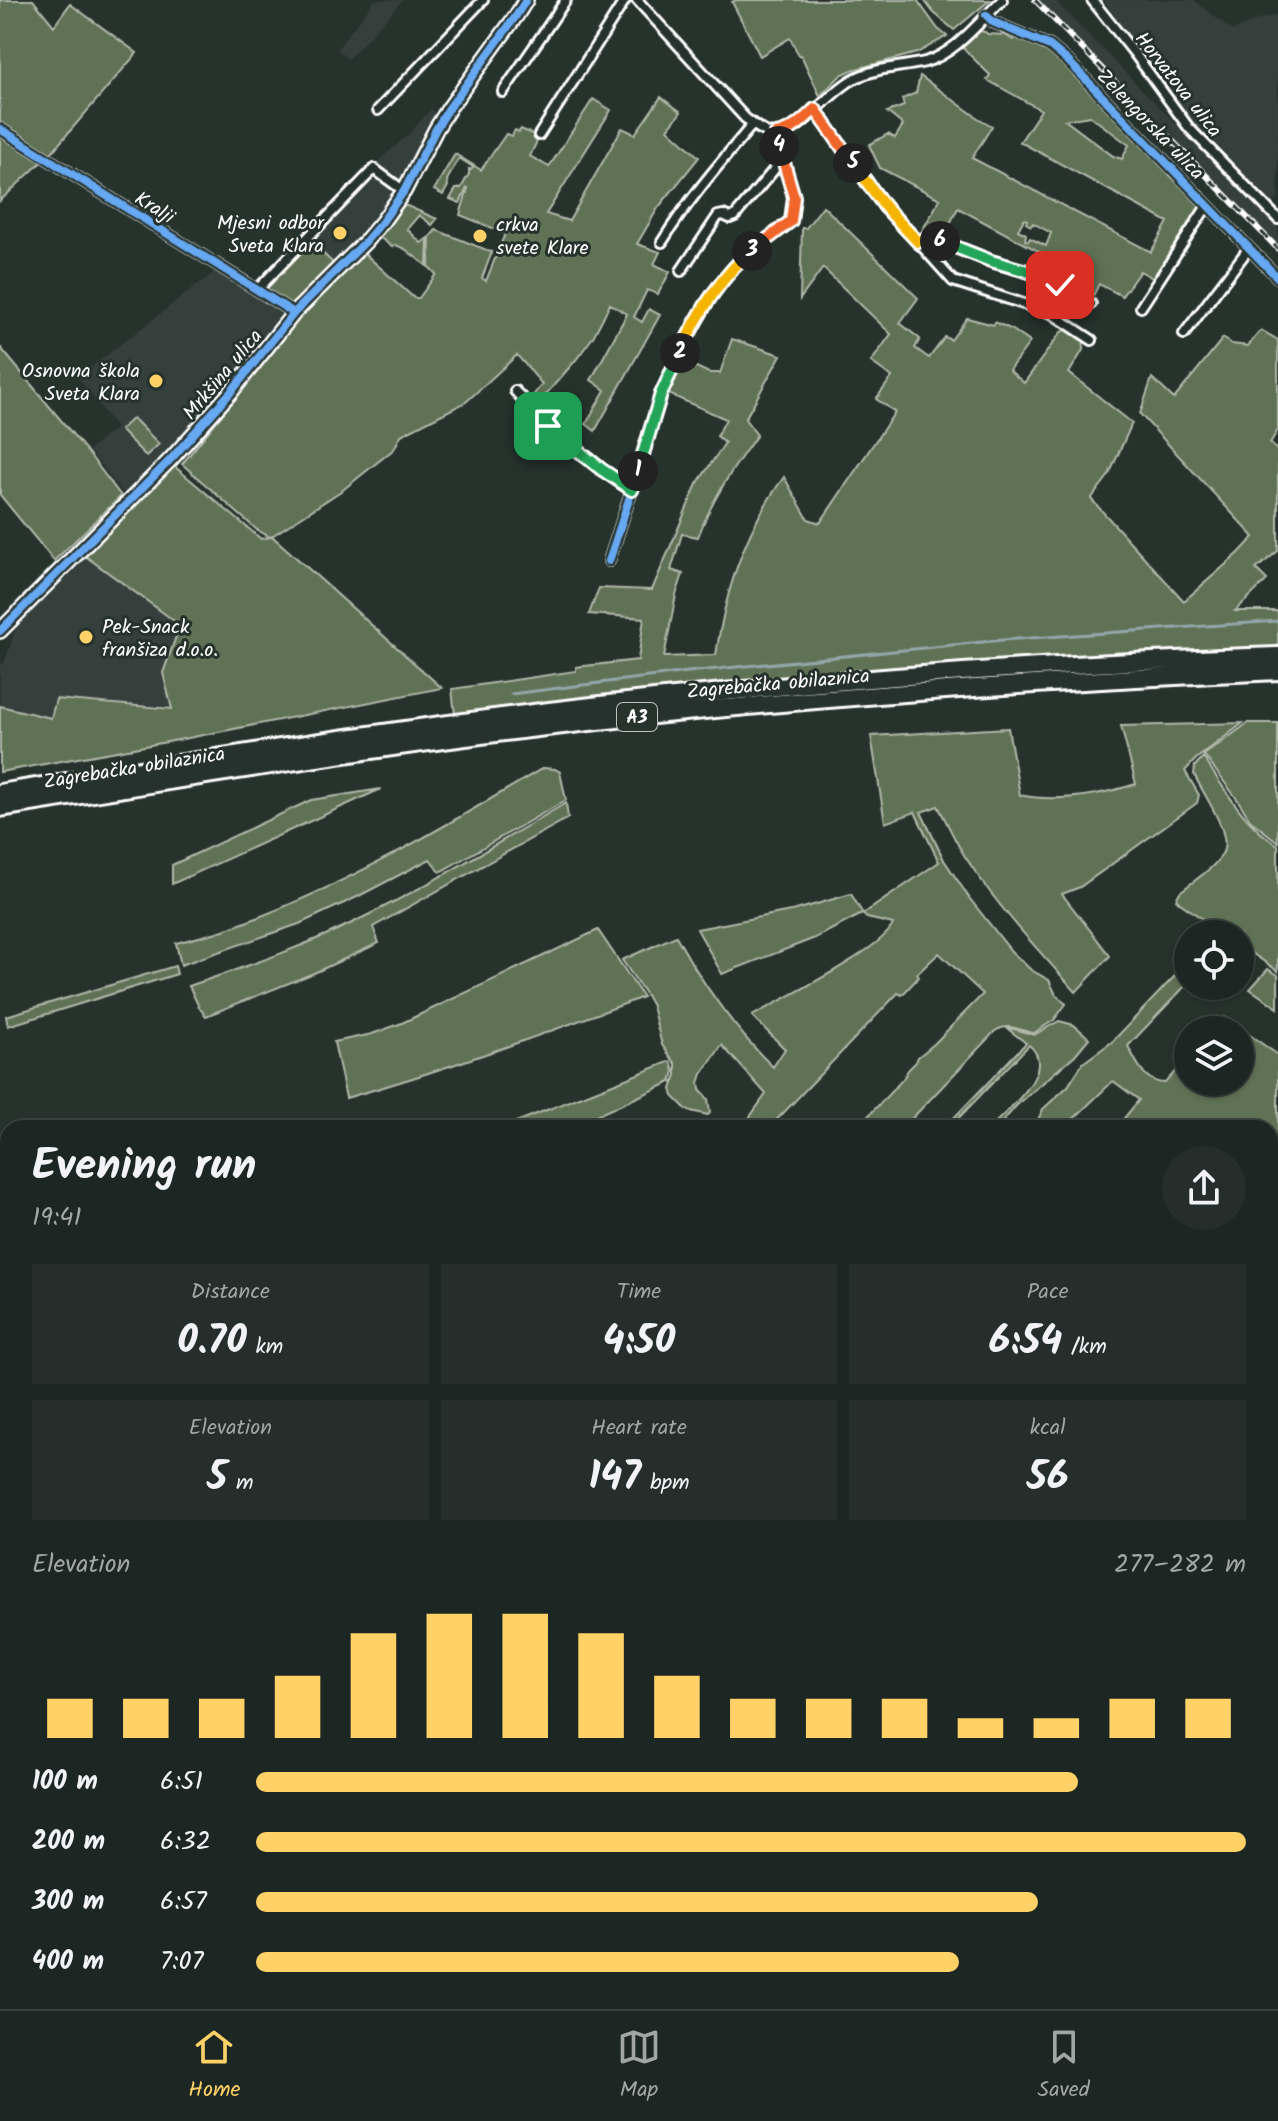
<!DOCTYPE html>
<meta charset="utf-8">
<style>
:root{--surface:#1c2622;--page:#252e2a;--text:#f1f3f6;--muted:#a0a5a5;--line:#3a4340;--accent:#ffd166}
body{margin:0;font-family:Kalam,sans-serif;background:var(--page);color:var(--text);height:100vh;display:flex;flex-direction:column;font-size:30px;white-space:nowrap}
*{box-sizing:border-box;margin:0}
p{font-size:26px;color:var(--muted)}
.icon{flex:none;width:44px;height:44px;fill:none;stroke:currentColor;stroke-width:2;stroke-linecap:round;stroke-linejoin:round}
.map{position:relative;flex:1;overflow:hidden}
.drawer{position:absolute;left:0px;top:1120px;width:1278px;height:890px;display:flex;flex-direction:column;background:var(--surface);border-radius:24px 24px 0 0;box-shadow:0 2px 6px #0004,0 0 0 2px var(--line)}
.drawer>*{flex:none}
.buttons{position:absolute;left:1174px;top:920px;display:grid;gap:16px}
.buttons a{display:grid;place-items:center;width:80px;height:80px;border-radius:50%;background:var(--surface);box-shadow:0 2px 6px #0004,0 0 0 2px var(--line);font-size:40px}
.pin{position:absolute;display:grid;place-items:center;width:68px;height:68px;color:#fff;margin:-34px;border-radius:16px;box-shadow:0 4px 12px #0006}
.km{position:absolute;width:40px;height:40px;margin:-20px;border-radius:50%;background:#222;color:#fff;font-size:22px;line-height:40px;text-align:center}
.round{display:grid;place-items:center;flex:none;width:84px;height:84px;border-radius:42px;background:var(--page)}
.head{display:flex;align-items:center;justify-content:space-between;height:136px;padding:0 32px}
h1{font-size:44px;font-weight:600;line-height:60px}
.stats{display:grid;grid-template-columns:repeat(3,1fr);gap:12px;height:136px;padding:8px 32px}
.stats div{display:grid;align-content:center;border-radius:0px;background:var(--page);text-align:center}
.stats b{font-size:40px;font-weight:600}
.stats small{font-size:22px;font-weight:400}
.stats p{font-size:22px}
.chart{height:224px;padding:16px 32px}
.chart p{display:flex;justify-content:space-between}
.chart svg{width:100%;height:144px;margin-top:8px;stroke:var(--accent);stroke-width:6}
ul{padding:0 32px;list-style:none;font-size:26px}
li{display:grid;grid-template-columns:128px 96px 1fr;align-items:center;height:60px}
li i{height:20px;border-radius:10px;background:var(--accent)}
.tabs{display:flex;justify-content:space-around;align-items:center;height:112px;border-top:2px solid var(--line);background:var(--surface);font-size:22px;color:var(--muted)}
.tabs a{display:grid;justify-items:center;gap:4px}
.tabs .current{color:var(--accent)}
.map>svg:first-child{display:block}
.built{fill:#363f3e}
.green{fill:#617254;stroke:#b0b8aa;stroke-width:2;fill-rule:evenodd}
.lines{fill:none;stroke-linecap:round;stroke-linejoin:round}
.stream{stroke:#93a7aa;stroke-width:3}
.street-casing{stroke:#fff;stroke-width:14}
.secondary-casing{stroke:#fff;stroke-width:18}
.highway-casing{stroke:#fff;stroke-width:22}
.street{stroke:#26332d;stroke-width:8}
.secondary{stroke:#26332d;stroke-width:12}
.highway{stroke:#26332d;stroke-width:16}
.rail-casing{stroke:#fff;stroke-width:6}
.rail{stroke:#26332d;stroke-width:3;stroke-dasharray:9;stroke-linecap:butt}
.cycleway-casing{stroke:#26332d;stroke-width:13}
.cycleway{stroke:#66a8f1;stroke-width:8}
.split-1-casing{stroke:#fff;stroke-width:16}
.split-2-casing{stroke:#fff;stroke-width:16}
.split-3-casing{stroke:#fff;stroke-width:16}
.split-4-casing{stroke:#fff;stroke-width:16}
.split-5-casing{stroke:#fff;stroke-width:16}
.split-6-casing{stroke:#fff;stroke-width:16}
.split-7-casing{stroke:#fff;stroke-width:16}
.split-1{stroke:#22a559;stroke-width:10}
.split-2{stroke:#22a559;stroke-width:10}
.split-3{stroke:#f5b400;stroke-width:10}
.split-4{stroke:#f0652b;stroke-width:10}
.split-5{stroke:#f0652b;stroke-width:10}
.split-6{stroke:#f5b400;stroke-width:10}
.split-7{stroke:#22a559;stroke-width:10}
.poi-dot{fill:#ffd166;stroke:#26332d;stroke-width:3}
.labels{text-anchor:middle;stroke-width:6;stroke-linejoin:round;paint-order:stroke}
.shield{fill:#26332d;stroke:#bec2c0;stroke-width:2}
.shield-label{font-size:18px;font-weight:bold;fill:#fff}
.street-label{font-size:20px;fill:#fff;stroke:#26332d}
.poi-label{font-size:20px;fill:#fff;stroke:#26332d;text-anchor:end}
</style>
<div class="map">
<svg width="1278" height="2009" viewBox="0 0 1278 2009">
<rect width="100%" height="100%" fill="#26332d"/>
<filter id="ink" filterUnits="userSpaceOnUse"><feTurbulence type="fractalNoise" baseFrequency=".0125" numOctaves="2"/><feDisplacementMap in="SourceGraphic" scale="16" xChannelSelector="R" yChannelSelector="G"/><feConvolveMatrix kernelMatrix="1 2 1 2 8 2 1 2 1" color-interpolation-filters="sRGB"/></filter>
<g filter="url(#ink)">
<path class="built" d="M375 0H403L348 59 337 49Z
M1032 0H1054L1278 228V252Z
M1104 0H1194L1233 31 1257 20 1278 15V198L1268 206 1189 124 1144 62Z
M431 109 438 116 403 186 359 242 336 265 309 240 376 166 375 164 410 133Z
M217 270 285 311 229 384 139 482 124 494 89 450 116 428 78 377Z
M84 555 180 625 163 673 172 710 57 699 51 718 0 706V663L4 664 19 620Z"/>
<path class="green" d="M0 0H33L54 26 70 4 137 53 52 152 0 201V125L28 139 0 122Z
M736 0H917L938 29 947 36 917 53 852 70 841 75 820 96 801 55 799 56 790 38 760 56 732 2Z
M924 0H990L954 30 933 12Z
M980 31 985 32 988 34 1005 35 1013 40 1017 36 1049 49 1067 64 1201 203V210L1156 280 1140 271 1122 296 1099 284 1091 300 1060 282 1068 267 958 208 942 239 932 235 919 236 940 199 880 168 869 145 888 134 895 138 903 125 887 112 904 106 902 99 916 93 920 76 978 118 992 126 972 158 1151 252 1168 222 1020 142 1041 110 987 80 990 75 961 46ZM1090 116 1129 145 1122 159 1113 156 1065 120ZM1024 219 1027 220 1026 223 1031 226 1033 223 1051 233 1046 246 1030 238 1028 241 1025 240 1026 234 1018 230Z
M661 97 681 112 668 129 699 157 658 208 637 244 660 252 654 264 670 272 658 294 647 290 634 317 642 322 649 309 660 315 595 431 586 424 605 390 591 380 627 314 610 304 593 337 575 361 534 408 528 402 542 384 517 355 466 402 401 435 394 449 344 489 272 536 442 688 178 740 0 772V706L51 718 56 699 172 709 163 673 180 625 84 555 143 492 174 466 261 539 270 537 257 530 182 464 279 344 278 340 286 329 373 241 364 253 414 298H419L436 274 429 267 430 237 436 230 492 252 482 278 486 281 506 231 501 229 500 231 460 215 468 188H467L460 203 450 199 456 189 461 188 469 174V169L471 170 473 167 459 158 447 180 448 186 443 195 434 190 455 154 481 170 506 134 512 136 515 130 519 132 521 129 539 137 530 156 549 167 593 99 611 110 546 214 569 221 622 128 635 134Z
M402 206H407L437 219 432 225 419 215 407 229 421 243 428 238 427 266 405 249 396 245 392 247 378 236Z
M823 206 918 298 900 323 920 339 915 348 929 358 945 337 951 340 967 318 994 325 995 322 1013 330 1030 342 1009 370 1024 383 1061 332 1066 330 1076 332 1084 341 1083 350 1069 373 1132 423 1109 475 1091 499 1184 601 1239 553 1254 537 1140 414 1152 378 1174 399 1223 338 1232 344 1248 346 1261 330 1278 340V430L1270 443 1278 451V551L1256 569 1267 580 1235 611H1278V649C1002 655 728 680 455 715L452 689 576 671V667L638 660 644 618 589 614 599 588 652 590 697 484 725 443 717 436 726 419 664 392 679 359 709 373H720L732 339 781 355 745 419 757 435C733 468 712 499 698 537L682 534 671 570 683 574 676 595 664 657 716 655C725 592 746 528 784 477L808 519 820 523 895 412 876 399 892 377 871 362 891 334 823 268 800 299 802 228H806Z
M309 240 334 264 293 305 266 291 267 288Z
M0 347 85 449 121 496 54 561 0 495Z
M133 418 159 444 146 456 120 430Z
M1243 723 1196 759 1185 771 1199 795 1197 803 1080 887 1062 894 1110 956 1076 992C1038 950 999 908 968 861 956 844 948 824 938 806L921 812 944 860 970 899 1011 951 1031 970 1049 980 1056 995 1066 1004 1054 1020 1034 1033C1019 1031 1010 1022 995 1031L903 1128H857L903 1079 908 1070 916 1062 918 1057 934 1044 983 994 939 953 917 974 919 977 902 995 898 993 769 1128H742L766 1094 722 1045 702 1074 699 1083 700 1090 708 1099 710 1112 708 1115 687 1110 673 1096 671 1089 676 1075V1064L662 1045 652 1006 646 995 622 960 676 936C703 985 733 1028 773 1067L785 1049 752 1016C780 1000 884 949 893 924L867 918 862 914 815 938 722 974 697 929 796 910 851 894 863 914 939 862 915 812 885 823 871 736 1008 728 1020 795C1057 803 1100 795 1136 784L1121 726Z
M1248 723H1278V842L1251 821 1237 799 1204 755Z
M1203 757C1225 789 1244 825 1278 845V971L1240 945V934H1224L1180 903 1176 899 1180 892C1193 881 1214 869 1222 854 1234 835 1202 793 1194 774L1195 766Z
M543 768 555 769 560 772 566 800 440 872 430 859 357 897 299 924 181 965 176 943C196 938 216 933 235 926 344 887 444 827 543 768Z
M381 789 172 884V865L311 800Z
M566 803 568 818 373 927 379 943 314 973 206 1016 199 1007 189 986C251 965 312 944 370 914 437 881 501 841 566 803Z
M598 930 643 997C544 1034 448 1069 346 1098L334 1042 372 1034 402 1023Z
M1188 962V983L1128 1046C1136 1061 1144 1083 1165 1083L1188 1057V1082H1240V1030H1212L1224 1017 1278 1055V1815L1270 1824V1128H1116L1139 1100 1113 1081 1064 1128H1034L1043 1109 1068 1086 1083 1063 1113 1041Z
M175 966 177 974 8 1026 6 1016Z
M1268 969 1278 975V1008L1250 989Z
M1059 1021 1074 1025 1089 1038 1075 1055 1016 1106 999 1126 997 1128H990C1007 1110 1059 1070 1029 1045L949 1128H944L1026 1043 1008 1029H1014L1034 1035Z
M671 1061 674 1071 671 1082 569 1128H501Z
M8 1180V1314L0 1309V1195Z
M1278 1830V1900L1270 1896V1839Z
M591 2002H818L819 2009H589Z
M889 2002H1146L1140 2009H885Z"/>
<g class="lines">
<path class="stream" d="M511 694 688 672 1002 640 1278 621"/>
<defs>
<path id="street" d="M637 0 745 118C757 127 768 138 784 133 805 126 829 93 852 80 875 67 900 68 925 62 956 53 979 22 1002 0
M1092 0 1135 54 1189 128 1278 219
M986 15 993 22 1050 46 1069 62 1278 278
M503 92 566 0
M815 109 885 207 918 242 953 281 1051 313 1092 340
M378 110 483 0
M0 129 294 313
M539 135 625 0
M662 242C688 200 721 162 753 124
M918 242 925 238H933L991 261 1040 276 1091 304
M681 271 718 216 723 215 730 218 735 216 783 159
M257 290 374 169 404 191
M1141 307 1207 206
M1184 334 1249 248
M515 391 548 426 601 469 632 490
M609 561 632 490 661 394 685 343 709 299 738 262 791 221 794 197 776 134
M0 1617 8 1598
M1270 1838 1278 1829"/>
<path id="secondary" d="M0 631 171 459 231 392 294 313 365 242 382 222 404 191 436 129 449 108 516 16 526 0
M0 1320 8 1325
M1270 1905 1278 1908"/>
<path id="highway" d="M0 793C234 754 468 717 704 694 895 675 1086 662 1278 656
M0 808C179 779 357 750 537 728 783 699 1030 682 1278 671"/>
</defs>
<use href="#street" class="street-casing"/>
<use href="#secondary" class="secondary-casing"/>
<use href="#highway" class="highway-casing"/>
<use href="#street" class="street"/>
<use href="#secondary" class="secondary"/>
<use href="#highway" class="highway"/>
<defs>
<path id="rail" d="M1035 0 1278 249"/>
</defs>
<use href="#rail" class="rail-casing"/>
<use href="#rail" class="rail"/>
<defs>
<path id="cycleway" d="M986 15 993 22 1050 46 1069 62 1278 278
M0 129 294 313
M609 561 632 490 661 394 685 343 709 299 738 262 791 221 794 197 776 134
M0 631 171 459 231 392 294 313 365 242 382 222 404 191 436 129 449 108 516 16 526 0"/>
</defs>
<use href="#cycleway" class="cycleway-casing"/>
<use href="#cycleway" class="cycleway"/>
</g>
</g>
<g class="lines" filter="url(#ink)">
<defs>
<path id="split-1" d="M548 426 601 469 632 490 638 471"/>
<path id="split-2" d="M638 471 661 394 680 353"/>
<path id="split-3" d="M680 353C697 316 720 276 752 251"/>
<path id="split-4" d="M752 251 791 221 794 197 779 146"/>
<path id="split-5" d="M779 146 776 134C793 131 803 120 815 109L853 163"/>
<path id="split-6" d="M853 163 885 207 918 242C927 237 932 238 940 241"/>
<path id="split-7" d="M940 241 991 261 1027 271 1060 285"/>
</defs>
<use href="#split-1" class="split-1-casing"/>
<use href="#split-2" class="split-2-casing"/>
<use href="#split-3" class="split-3-casing"/>
<use href="#split-4" class="split-4-casing"/>
<use href="#split-5" class="split-5-casing"/>
<use href="#split-6" class="split-6-casing"/>
<use href="#split-7" class="split-7-casing"/>
<use href="#split-1" class="split-1"/>
<use href="#split-2" class="split-2"/>
<use href="#split-3" class="split-3"/>
<use href="#split-4" class="split-4"/>
<use href="#split-5" class="split-5"/>
<use href="#split-6" class="split-6"/>
<use href="#split-7" class="split-7"/>
</g>
<g class="poi-dot">
<circle cx="340" cy="233" r="8"/>
<circle cx="480" cy="236" r="8"/>
<circle cx="156" cy="381" r="8"/>
<circle cx="86" cy="637" r="8"/>
</g>
<g class="labels">
<rect class="shield" x="617" y="703" width="40" height="28" rx="6"/>
<g class="shield-label">
<text x="637" y="723">A3</text>
</g>
<g class="street-label">
<text transform="translate(1179 84) rotate(52)" y="7">Horvatova ulica</text>
<text transform="translate(1151 124) rotate(46)" y="7">Zelengorska ulica</text>
<text transform="translate(155 207) rotate(32)" y="7">Kralji</text>
<text transform="translate(222 374) rotate(-50)" y="7">Mrkšina ulica</text>
<text transform="translate(778 683) rotate(-5)" y="7">Zagrebačka obilaznica</text>
<text transform="translate(134 767) rotate(-9)" y="7">Zagrebačka obilaznica</text>
</g>
<g class="poi-label">
<text x="324" y="229">Mjesni odbor<tspan x="324" dy="23">Sveta Klara</tspan></text>
<text x="496" y="231" text-anchor="start">crkva<tspan x="496" dy="23">svete Klare</tspan></text>
<text x="140" y="377">Osnovna škola<tspan x="140" dy="23">Sveta Klara</tspan></text>
<text x="102" y="633" text-anchor="start">Pek-Snack<tspan x="102" dy="23">franšiza d.o.o.</tspan></text>
</g>
</g>
</svg>
<div class="buttons">
<a><svg class="icon" aria-label="locate" viewBox="0 0 24 24"><circle cx="12" cy="12" r="6"/><path d="M12 2v4M12 18v4M2 12h4M18 12h4"/></svg></a>
<a><svg class="icon" aria-label="layers" viewBox="0 0 24 24"><path d="M12 4l9 5-9 5-9-5zM3 14l9 5 9-5"/></svg></a>
</div>
<div class="pin" style="left:548px;top:426px;background:#1e9e55"><svg class="icon" aria-label="arrive" viewBox="0 0 24 24"><path d="M6 21V4h12l-3 4 3 4H6"/></svg></div>
<div class="pin" style="left:1060px;top:285px;background:#d93025"><svg class="icon" aria-label="check" viewBox="0 0 24 24"><path d="M5 12l5 5 9-10"/></svg></div>
<b class="km" style="left:638px;top:471px">1</b>
<b class="km" style="left:680px;top:353px">2</b>
<b class="km" style="left:752px;top:251px">3</b>
<b class="km" style="left:779px;top:146px">4</b>
<b class="km" style="left:853px;top:163px">5</b>
<b class="km" style="left:940px;top:241px">6</b>
<section class="drawer">
<div class="head"><div><h1>Evening run</h1><p>19:41</p></div><a class="round"><svg class="icon" aria-label="share" viewBox="0 0 24 24"><path d="M12 15V3M7 8l5-5 5 5M5 13v7h14v-7"/></svg></a></div>
<div class="stats">
<div><p>Distance</p><b>0.70<small> km</small></b></div>
<div><p>Time</p><b>4:50</b></div>
<div><p>Pace</p><b>6:54<small> /km</small></b></div>
</div>
<div class="stats">
<div><p>Elevation</p><b>5<small> m</small></b></div>
<div><p>Heart rate</p><b>147<small> bpm</small></b></div>
<div><p>kcal</p><b>56</b></div>
</div>
<div class="chart"><p><span>Elevation</span>277–282 m</p>
<svg viewBox="0 0 160 44" preserveAspectRatio="none"><path d="M5 44V32M15 44V32M25 44V32M35 44V25M45 44V12M55 44V6M65 44V6M75 44V12M85 44V25M95 44V32M105 44V32M115 44V32M125 44V38M135 44V38M145 44V32M155 44V32"/></svg>
</div>
<ul>
<li><b>100 m</b>6:51<i style="width:83%"></i></li>
<li><b>200 m</b>6:32<i style="width:100%"></i></li>
<li><b>300 m</b>6:57<i style="width:79%"></i></li>
<li><b>400 m</b>7:07<i style="width:71%"></i></li>
</ul>
</section>
</div>
<nav class="tabs">
<a class="current"><svg class="icon" aria-label="home" viewBox="0 0 24 24"><path d="M3 11l9-7 9 7M6 9v11h12V9"/></svg>Home</a>
<a><svg class="icon" aria-label="map" viewBox="0 0 24 24"><path d="M3 6l6-2 6 2 6-2v14l-6 2-6-2-6 2zM9 4v14M15 6v14"/></svg>Map</a>
<a><svg class="icon" aria-label="saved" viewBox="0 0 24 24"><path d="M7 4h10v16l-5-4-5 4z"/></svg>Saved</a>
</nav>
